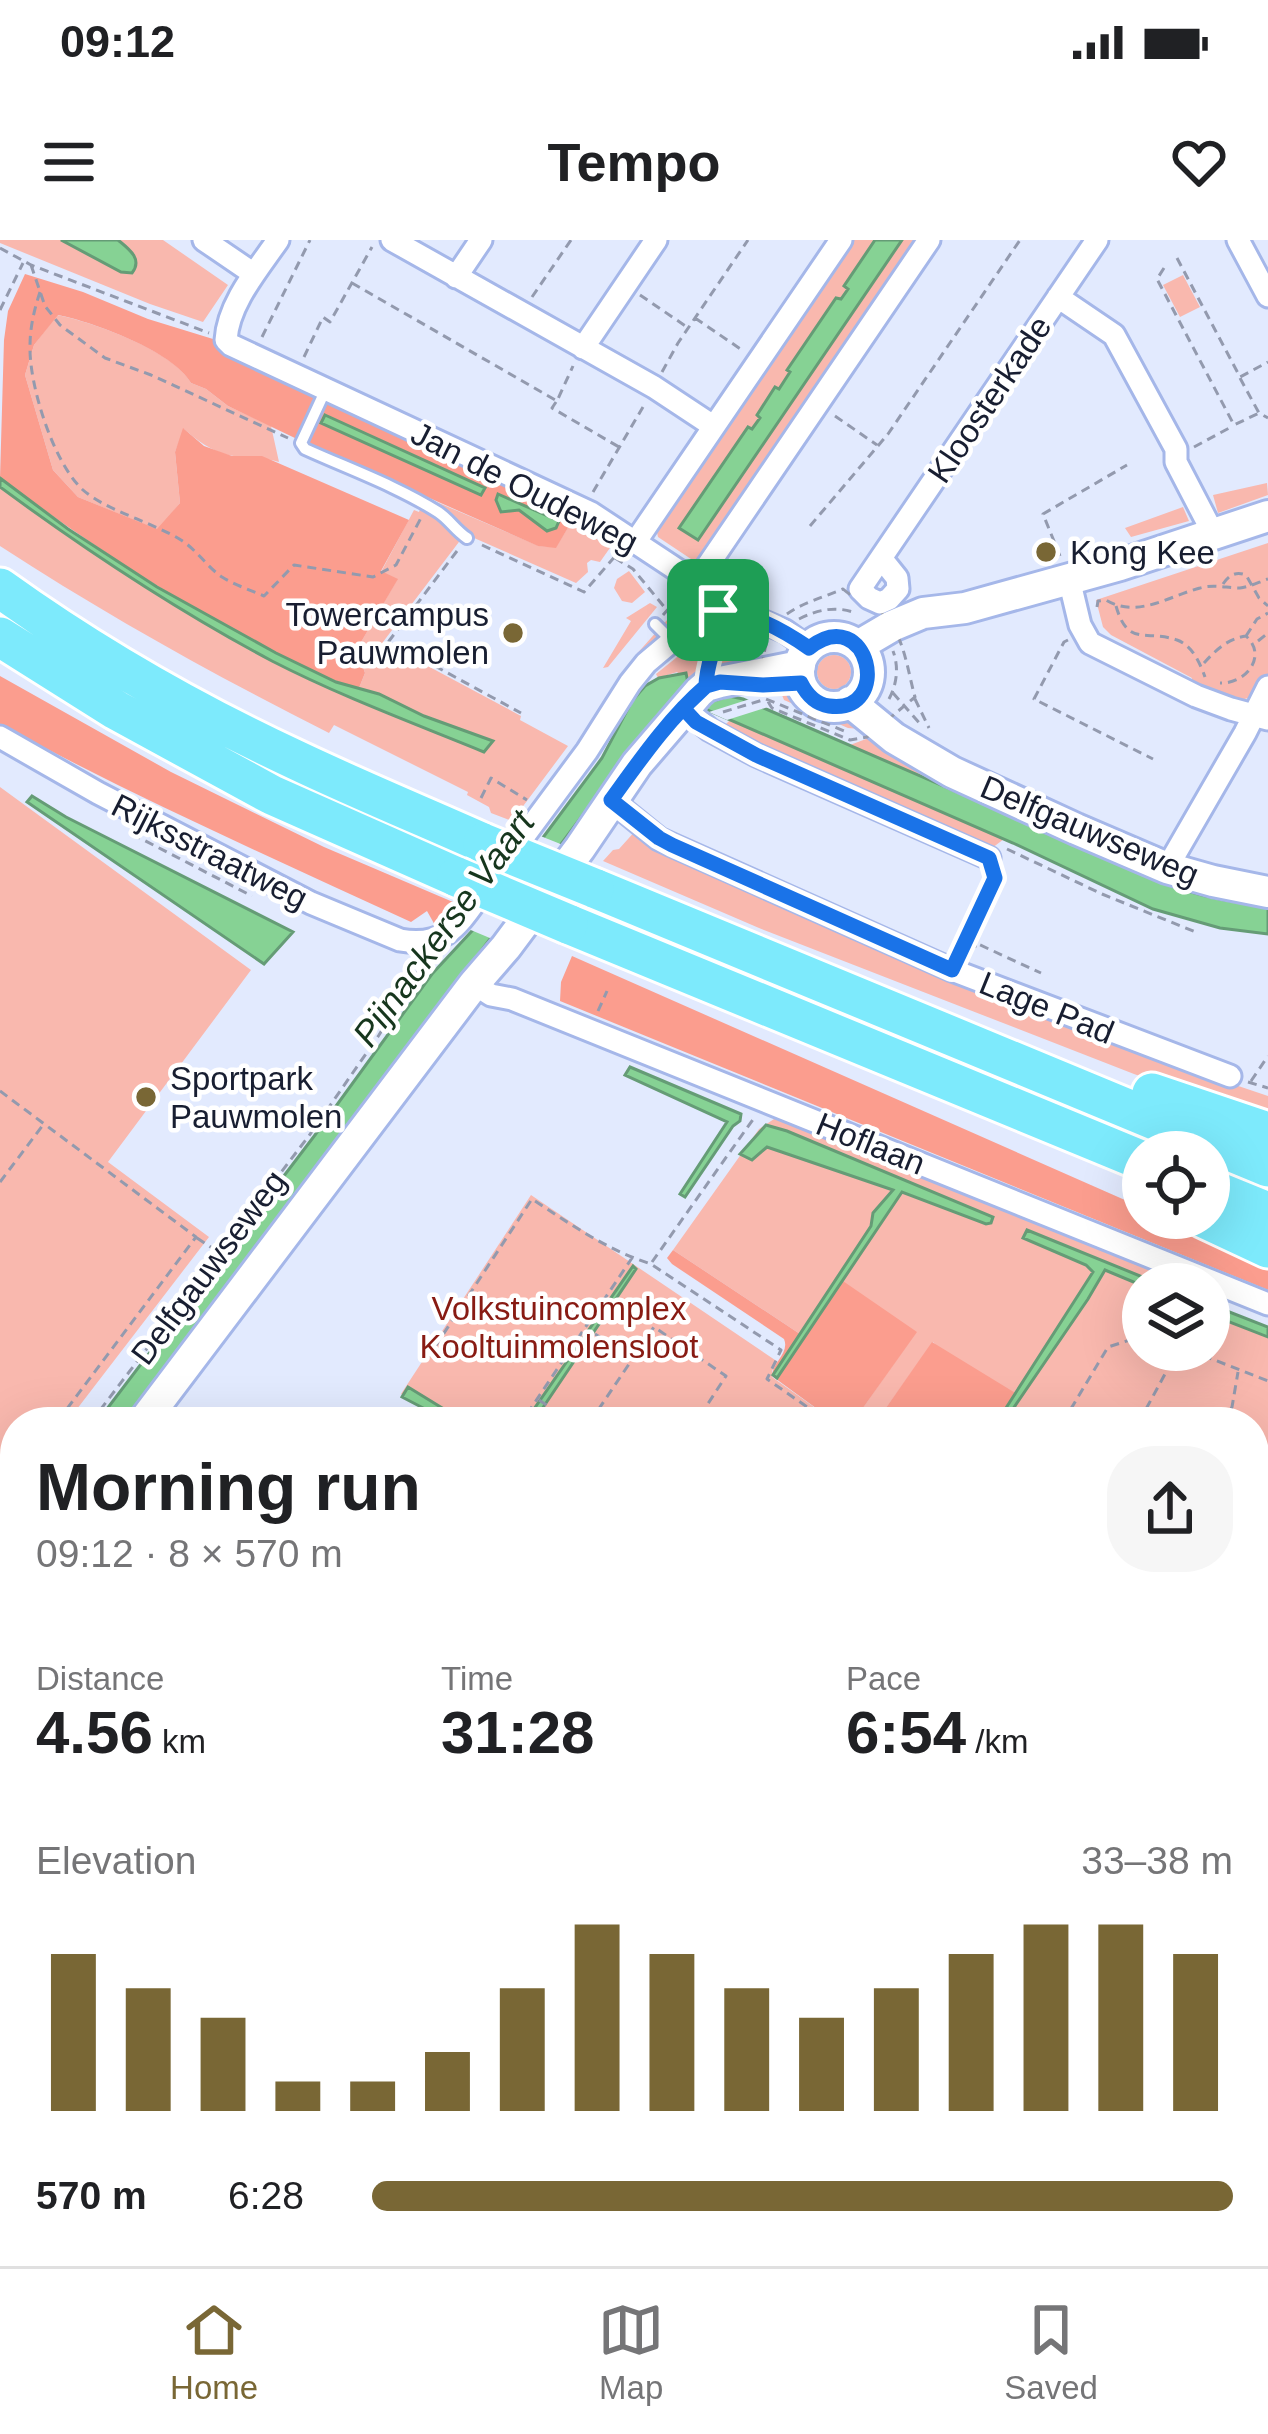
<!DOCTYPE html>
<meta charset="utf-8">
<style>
:root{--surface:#fff;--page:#f6f6f6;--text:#202124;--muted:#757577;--line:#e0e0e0;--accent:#796735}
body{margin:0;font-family:Helvetica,sans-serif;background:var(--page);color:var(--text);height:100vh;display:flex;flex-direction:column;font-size:45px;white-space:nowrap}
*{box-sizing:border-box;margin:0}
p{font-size:39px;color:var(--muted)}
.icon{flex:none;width:66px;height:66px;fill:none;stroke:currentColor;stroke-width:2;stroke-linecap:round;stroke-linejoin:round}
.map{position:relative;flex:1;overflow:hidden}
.side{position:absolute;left:0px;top:1167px;width:1269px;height:861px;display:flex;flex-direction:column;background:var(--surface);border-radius:48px 48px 0 0;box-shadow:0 12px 48px #0002}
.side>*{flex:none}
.buttons{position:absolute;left:1122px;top:891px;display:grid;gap:24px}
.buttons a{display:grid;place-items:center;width:108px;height:108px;border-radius:50%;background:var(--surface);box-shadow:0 12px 48px #0002;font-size:60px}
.pin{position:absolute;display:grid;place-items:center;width:102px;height:102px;color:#fff;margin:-51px;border-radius:24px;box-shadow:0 6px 18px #0006}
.round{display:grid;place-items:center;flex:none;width:126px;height:126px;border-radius:48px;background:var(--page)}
.overview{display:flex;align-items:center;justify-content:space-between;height:204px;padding:0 36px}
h1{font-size:66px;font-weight:700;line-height:90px}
.figures{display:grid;grid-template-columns:repeat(3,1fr);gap:18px;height:204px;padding:12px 36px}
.figures div{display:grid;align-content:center}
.figures b{font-size:60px;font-weight:700}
.figures small{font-size:33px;font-weight:400}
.figures p{font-size:33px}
.chart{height:336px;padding:24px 36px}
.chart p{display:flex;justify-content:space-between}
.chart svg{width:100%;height:216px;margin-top:12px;stroke:var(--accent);stroke-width:6}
ul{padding:0 36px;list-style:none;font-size:39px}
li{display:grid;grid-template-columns:192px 144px 1fr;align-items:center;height:90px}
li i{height:30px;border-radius:15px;background:var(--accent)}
.status{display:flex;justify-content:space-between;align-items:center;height:84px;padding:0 60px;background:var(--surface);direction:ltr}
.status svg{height:33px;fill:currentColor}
header{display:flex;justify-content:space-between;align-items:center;height:156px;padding:0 36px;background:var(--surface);font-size:54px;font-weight:700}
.tabs{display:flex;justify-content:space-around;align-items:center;height:168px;border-top:3px solid var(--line);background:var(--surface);font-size:33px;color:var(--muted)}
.tabs a{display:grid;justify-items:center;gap:6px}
.tabs .on{color:var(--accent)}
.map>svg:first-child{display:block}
.green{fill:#f9b8ae}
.forest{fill:#fb9d8e}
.water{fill:#86d294;stroke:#659c76;stroke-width:3}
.pier{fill:#e2eafe}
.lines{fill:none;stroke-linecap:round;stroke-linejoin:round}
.lane-casing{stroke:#a5b7e9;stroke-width:16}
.street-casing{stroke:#a5b7e9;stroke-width:27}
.secondary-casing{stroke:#a5b7e9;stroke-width:36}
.highway-casing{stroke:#fff;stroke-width:45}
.path{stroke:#939aae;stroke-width:3;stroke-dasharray:9 6;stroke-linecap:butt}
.lane{stroke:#fff;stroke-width:10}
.street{stroke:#fff;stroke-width:21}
.secondary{stroke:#fff;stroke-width:30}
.highway{stroke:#7deafc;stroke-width:39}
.highway-bridge-casing{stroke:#fff;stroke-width:45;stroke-linecap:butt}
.highway-bridge{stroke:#7deafc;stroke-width:39}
.route-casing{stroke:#fff;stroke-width:24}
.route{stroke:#1a73e8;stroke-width:15}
.poi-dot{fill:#796735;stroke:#fff;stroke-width:4.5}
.labels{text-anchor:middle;stroke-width:9;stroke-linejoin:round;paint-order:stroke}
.street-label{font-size:33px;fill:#181e31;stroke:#fff}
.poi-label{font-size:33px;fill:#181e31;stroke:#fff;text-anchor:start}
.park-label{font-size:33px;fill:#881b13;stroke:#fff}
.water-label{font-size:36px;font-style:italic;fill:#16361d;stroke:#fff}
</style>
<div class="status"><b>09:12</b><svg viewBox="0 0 49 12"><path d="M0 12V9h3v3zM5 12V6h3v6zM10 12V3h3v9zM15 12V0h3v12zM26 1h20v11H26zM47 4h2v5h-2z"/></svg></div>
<header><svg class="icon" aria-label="menu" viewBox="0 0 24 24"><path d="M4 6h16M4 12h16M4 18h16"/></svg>Tempo<svg class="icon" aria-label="heart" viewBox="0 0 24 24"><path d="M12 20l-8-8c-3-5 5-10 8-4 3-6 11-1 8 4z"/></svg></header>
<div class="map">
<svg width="1268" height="2026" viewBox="0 0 1268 2026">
<rect width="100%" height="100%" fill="#e2eafe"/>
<path class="green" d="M0 0H61L121 32 132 12 118 0H163L228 45 203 82 150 64 0 3Z
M853 0H875L845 45 848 48 840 60 837 58 790 132 785 145 758 175 760 177 752 189 748 188 679 287 697 300 902 0H919L702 318 694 321 658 297 656 288Z
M1183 35 1200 67 1180 77 1163 45Z
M57 75C93 82 174 111 191 143L206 149 228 166 271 186 279 222C261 216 245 219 228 215 210 210 198 201 184 189L175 212 180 263 158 290 78 257 53 230 25 135 34 105Z
M1267 243 1268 255 1218 273 1213 255Z
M0 247C87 311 176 370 272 420 340 456 413 483 484 512L493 500 424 476 379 454 359 448 365 433 357 409 397 340 381 332 414 270 419 272 425 257 539 306 556 307 572 281 605 305 608 302 612 305 600 322 591 320 587 323 588 332 576 343 465 294 383 402 521 476 520 480 568 506 512 581 491 573 489 567 467 555 468 552 334 485 329 493C216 436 106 375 0 306Z
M1183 267 1189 281 1131 297 1125 288Z
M1268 303V434L1255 456 1241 460 1212 449 1209 454 1190 445 1192 438 1111 395 1103 387 1096 360Z
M629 331 645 352 632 363 622 361 614 348 617 339Z
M692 352 697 357 693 373 637 420 634 417Z
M650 363 657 367 608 427 603 428 631 381 626 378Z
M734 386 764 397 757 427 710 434 721 405Z
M712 389 708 415 691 447 677 432 658 438 656 434Z
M817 432a17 17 0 1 1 34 0a17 17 0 1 1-34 0Z
M780 450 792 452 820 471 845 474 860 489 848 488 784 460Z
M730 480 732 481 1004 599 992 608 758 502 725 485Z
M874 496 1268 666 1228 662 1194 656 1161 644 1109 618 850 505Z
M0 547 251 730 108 922 209 997 67 1182H15V1250L0 1270Z
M637 589 1173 824 1268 856V881L1134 834 759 688 603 621 613 610 619 609Z
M780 875 1163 1030 1155 1044H1143V1110H1209V1069L1268 1094V1453L1254 1446V1182H998L933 1102 876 1182H853L916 1092 800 1094 673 1010 759 889Z
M531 955 778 1122 772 1131V1137L835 1182H453L401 1154Z
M1268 1609V1746L1254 1738V1635Z
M1254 1937 1268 1940V2026H1196L1203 2013H1254Z
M101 2013H501L521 2026H92Z
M832 2013H905L923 2026H846Z"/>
<path class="forest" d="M25 34 83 52 148 79 213 99 226 109 319 152 297 199 228 166 206 149 191 143C173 111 93 82 58 75L34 105 25 135 53 230 78 257 157 289 180 263 175 212 183 188 204 206 232 216H262L409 280 381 331 398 339 357 409 365 433 359 448C320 438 284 418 249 399 161 352 80 297 0 238L4 100 8 71Z
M325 160 532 255 572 281 556 308 538 306 305 203Z
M0 436 171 532 324 607 460 665 443 684 436 687 427 671 411 682C273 618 134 557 0 484Z
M572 716 1143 968V978C1186 978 1230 1008 1268 1026V1050L560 761 561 742Z
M673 1010 800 1094 840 1039 917 1092 853 1182H835L772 1136C772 1123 790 1113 784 1099L672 1024 667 1018Z
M932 1102 1017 1154 998 1182H876Z
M1254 1451 1268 1458V1524H1263L1254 1539V1489L1257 1483 1254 1481Z
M567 2013H712L730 2026H571L564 2021Z
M1050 2013H1137L1144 2017 1139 2026H1085L1048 2017Z"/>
<path class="water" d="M61 0H118C129 9 143 19 132 33L121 32Z
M875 0H902L698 300 679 288 748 187 752 189 760 178 757 175 775 147 779 149 790 132 787 130 836 58 841 59 848 49 844 46Z
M325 175 485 248 481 255 321 183Z
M0 238 68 289 157 347 276 413 336 442 379 454 424 476 493 501 484 512C413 483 340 456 272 421 176 370 87 311 0 247Z
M498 254 559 281 556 288 547 291 519 270 501 272 496 260Z
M686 433 689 448 717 460 729 456 743 459 1109 618C1167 647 1203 660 1268 666V694L1220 688 1153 669 1013 603 680 458 657 476 128 1182H97L315 895 432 734 483 679 533 611 602 518 632 461 645 446 659 438Z
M32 556 66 577 293 692 264 724 27 562Z
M630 827 741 874 740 881 733 886 685 957 680 954 727 882 625 835Z
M766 885 787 891 993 977 991 983 986 984 902 952 777 1138 773 1135 871 986 873 973 893 950 767 907 752 920 740 914Z
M1027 990 1150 1040 1143 1046 1105 1030 1088 1059 1004 1182H997L1093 1032 1086 1025 1023 998Z
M633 1026 636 1029 544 1166 533 1182H525Z
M1209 1064 1268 1087V1097L1209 1074Z
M408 1147 465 1182H450L402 1157Z
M15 1292V1337L0 1356V1312Z
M1263 1523 1268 1524V1609L1254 1635V1539Z
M989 2013H1050L1043 2026H980Z"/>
<path class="pier" d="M750 459 768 467 727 480 709 472Z
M538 595 568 607 497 701 466 688Z"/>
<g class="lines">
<defs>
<path id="lane" d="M326 149 301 203 305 209C349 229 397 246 438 272 449 279 455 290 467 298
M655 384 672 401
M706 443V435L720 386 718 370
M1254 1796 1268 1804"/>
<path id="street" d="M204 0 254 34
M278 0C258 29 228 64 226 100L231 105 591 273 694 341 711 355 718 370
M392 0 654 147 713 186
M1238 0 1268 56
M456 37 481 0
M1058 57 1114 95 1176 209V222L1214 295
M583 108 656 0
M636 301 841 0
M881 318 897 338 898 349 889 359 880 363 869 358 860 349 881 318 1097 0
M1069 339 1080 385 1090 403 1196 456 1231 469 1268 479
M694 341 704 331 929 0
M683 468 710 490 756 515 989 618
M0 497 98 553 311 663 400 700C450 709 461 679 488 644
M611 560 659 599 672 605 952 730 1230 836
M507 619 587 511 630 443 646 423 703 375 718 370 752 377 785 391 809 408
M1167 628 1245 493 1268 447
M474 744 491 755 512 759 1268 1064
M0 1434 15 1445
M1254 1868 1268 1843
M0 1983 15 1961
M795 2013 813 2026
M554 2026 563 2013
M1163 2026 1171 2013"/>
<path id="secondary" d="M799 432a35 35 0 1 1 70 0a35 35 0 1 1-70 0Z
M858 406 892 386 923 373 965 368 1120 325 1268 276
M850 462 894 498 952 532 1076 589 1167 628 1213 641 1268 652
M143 1182 474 744 506 707 580 608 637 524 699 452 706 446 720 442 800 426
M0 1372 15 1352"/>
<path id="highway" d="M0 348C92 414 193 472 296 520 357 549 420 575 483 603
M0 397 116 470 272 555 457 637
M594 648 1268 927
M568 684 1143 921
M1152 853 1268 892
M1209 948 1268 972
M1204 978 1268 1008"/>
</defs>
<use href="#lane" class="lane-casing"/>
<use href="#street" class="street-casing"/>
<use href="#secondary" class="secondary-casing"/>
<use href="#highway" class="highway-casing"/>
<path class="path" d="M0 8 31 25 209 93
M1177 18 1240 137 1268 122
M31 25 45 66 60 85 105 118 151 135 288 198
M1164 28 1157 39 1234 185 1259 173
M352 43 557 161 573 126
M40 52C34 70 30 88 30 106 29 146 54 224 83 250 107 271 152 282 181 300 197 310 207 327 222 337 235 345 250 350 264 356L294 325 373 337 396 325 422 276
M640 55 687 87
M532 57 571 0
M0 70 23 23
M695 78 742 110
M262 97 310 0
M304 117 323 77 330 82 372 7
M662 132 678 103 748 0
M1240 138 1259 173 1268 178
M556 162 552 168 619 207
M835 176 877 205
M1194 207 1233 186
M593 252 643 167
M810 286 888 194 1020 0
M482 305 584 352 618 313
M457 311 389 401 521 473
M1060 316 1043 274 1127 225
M615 318 633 329 666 369
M1223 344C1229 335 1236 331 1246 335L1259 358 1268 366
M843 349C854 359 866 361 877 369 903 386 907 429 915 457L867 497 850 500 772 468C762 454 761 438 763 421 768 370 802 366 843 349Z
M1116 366C1128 408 1146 389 1177 400 1192 405 1200 423 1205 437
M1097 367 1098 361 1106 360C1137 379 1169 356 1200 348 1214 344 1226 348 1240 348 1249 347 1259 342 1268 339
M663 375 681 355
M799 379C817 370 834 366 853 372
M1246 396 1257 379 1268 373
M1068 400 1064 402 1034 459 1153 519
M1258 401 1268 393
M1204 423C1216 410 1227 399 1246 396 1268 416 1246 444 1220 443
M893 453 921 485
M889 459C897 444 899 427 893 411
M915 459 929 488
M723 472 766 459 849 493
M481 558 491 538 527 560
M132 594 252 656
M1007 609 1102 654 1198 693
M968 704 977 707 978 704 1041 733
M959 714 994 636
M598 771 607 751
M1251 841 1268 816
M1248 842 1268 848
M0 851 196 997 57 1182
M0 942 43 885
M197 998 218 1012
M652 1022 754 878
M1139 1086 1143 1088
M595 1094 631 1117
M1189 1110 1268 1141
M427 1119 532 959C570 984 607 1010 651 1024L781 1110 767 1139 810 1169 801 1182
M539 1160 573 1182
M527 1174 632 1018
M91 1182 311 893 379 795 423 723
M590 1182 654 1087 726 1136 696 1182
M1063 1182 1108 1107 1130 1100
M1139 1182 1178 1110
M1224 1182 1232 1167 1238 1132
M0 1222 15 1233
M1254 1223 1268 1198
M0 1299 15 1280
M1254 1377 1268 1385
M0 1415 6 1396
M0 1471 15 1483
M1254 1931 1268 1939
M669 2013 686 2026
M747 2013 765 2026
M905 2026 915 2013"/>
<use href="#lane" class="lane"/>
<use href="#street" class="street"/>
<use href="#secondary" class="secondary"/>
<use href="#highway" class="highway"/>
<defs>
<path id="highway-bridge" d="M483 603 594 648
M457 637 568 684"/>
</defs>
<use href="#highway-bridge" class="highway-bridge-casing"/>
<use href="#highway-bridge" class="highway-bridge"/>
</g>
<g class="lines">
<defs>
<path id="route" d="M718 370C722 397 706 419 706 446 669 478 640 520 611 560L659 598 672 605 952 730 995 638 989 618 756 515 696 482 683 468 706 446 720 442 763 445 801 443C807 455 815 464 829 466 894 475 869 361 809 408 780 388 753 374 718 370"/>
</defs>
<use href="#route" class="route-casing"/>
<use href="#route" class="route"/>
</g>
<g class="poi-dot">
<circle cx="1046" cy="312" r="12"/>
<circle cx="513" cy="393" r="12"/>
<circle cx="146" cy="857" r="12"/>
</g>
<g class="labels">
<g class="street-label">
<text transform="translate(989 159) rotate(-56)" y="12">Kloosterkade</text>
<text transform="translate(525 247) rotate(27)" y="12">Jan de Oudeweg</text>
<text transform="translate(1090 590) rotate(23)" y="12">Delfgauwseweg</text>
<text transform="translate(210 611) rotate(27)" y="12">Rijksstraatweg</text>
<text transform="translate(1047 767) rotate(22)" y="12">Lage Pad</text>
<text transform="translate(871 903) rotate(22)" y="12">Hoflaan</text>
<text transform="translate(208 1027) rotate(-53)" y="12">Delfgauwseweg</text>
</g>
<g class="poi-label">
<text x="1070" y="324">Kong Kee</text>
<text x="489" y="386" text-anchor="end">Towercampus<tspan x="489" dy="38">Pauwmolen</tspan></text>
<text x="170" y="850">Sportpark<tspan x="170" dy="38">Pauwmolen</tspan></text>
</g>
<g class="park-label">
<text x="559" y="1080">Volkstuincomplex<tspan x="559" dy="38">Kooltuinmolensloot</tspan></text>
</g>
<g class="water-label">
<text transform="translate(443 688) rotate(-54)" y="13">Pijnackerse Vaart</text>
</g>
</g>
</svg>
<div class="buttons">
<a><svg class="icon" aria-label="locate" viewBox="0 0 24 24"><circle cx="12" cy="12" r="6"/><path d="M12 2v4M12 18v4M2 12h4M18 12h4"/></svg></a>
<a><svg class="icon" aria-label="layers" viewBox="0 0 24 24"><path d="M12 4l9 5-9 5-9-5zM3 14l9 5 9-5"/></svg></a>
</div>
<div class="pin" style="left:718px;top:370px;background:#1e9e55"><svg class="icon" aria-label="arrive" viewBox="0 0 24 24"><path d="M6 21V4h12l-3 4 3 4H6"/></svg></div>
<section class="side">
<div class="overview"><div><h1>Morning run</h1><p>09:12 · 8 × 570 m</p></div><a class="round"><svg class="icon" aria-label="share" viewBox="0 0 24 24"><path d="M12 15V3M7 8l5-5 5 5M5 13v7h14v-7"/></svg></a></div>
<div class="figures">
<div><p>Distance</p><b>4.56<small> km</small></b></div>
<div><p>Time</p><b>31:28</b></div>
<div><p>Pace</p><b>6:54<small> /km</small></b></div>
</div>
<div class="chart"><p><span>Elevation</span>33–38 m</p>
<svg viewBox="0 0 160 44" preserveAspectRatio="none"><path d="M5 44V12M15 44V19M25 44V25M35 44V38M45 44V38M55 44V32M65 44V19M75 44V6M85 44V12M95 44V19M105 44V25M115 44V19M125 44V12M135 44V6M145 44V6M155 44V12"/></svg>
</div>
<ul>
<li><b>570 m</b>6:28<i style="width:100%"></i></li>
</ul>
</section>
</div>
<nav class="tabs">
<a class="on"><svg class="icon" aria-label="home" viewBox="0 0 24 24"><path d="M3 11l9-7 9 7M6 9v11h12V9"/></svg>Home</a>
<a><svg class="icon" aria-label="map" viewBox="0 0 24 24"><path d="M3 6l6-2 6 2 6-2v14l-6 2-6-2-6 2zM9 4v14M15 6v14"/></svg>Map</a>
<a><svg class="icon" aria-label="saved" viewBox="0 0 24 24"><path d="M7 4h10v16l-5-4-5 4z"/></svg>Saved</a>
</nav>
